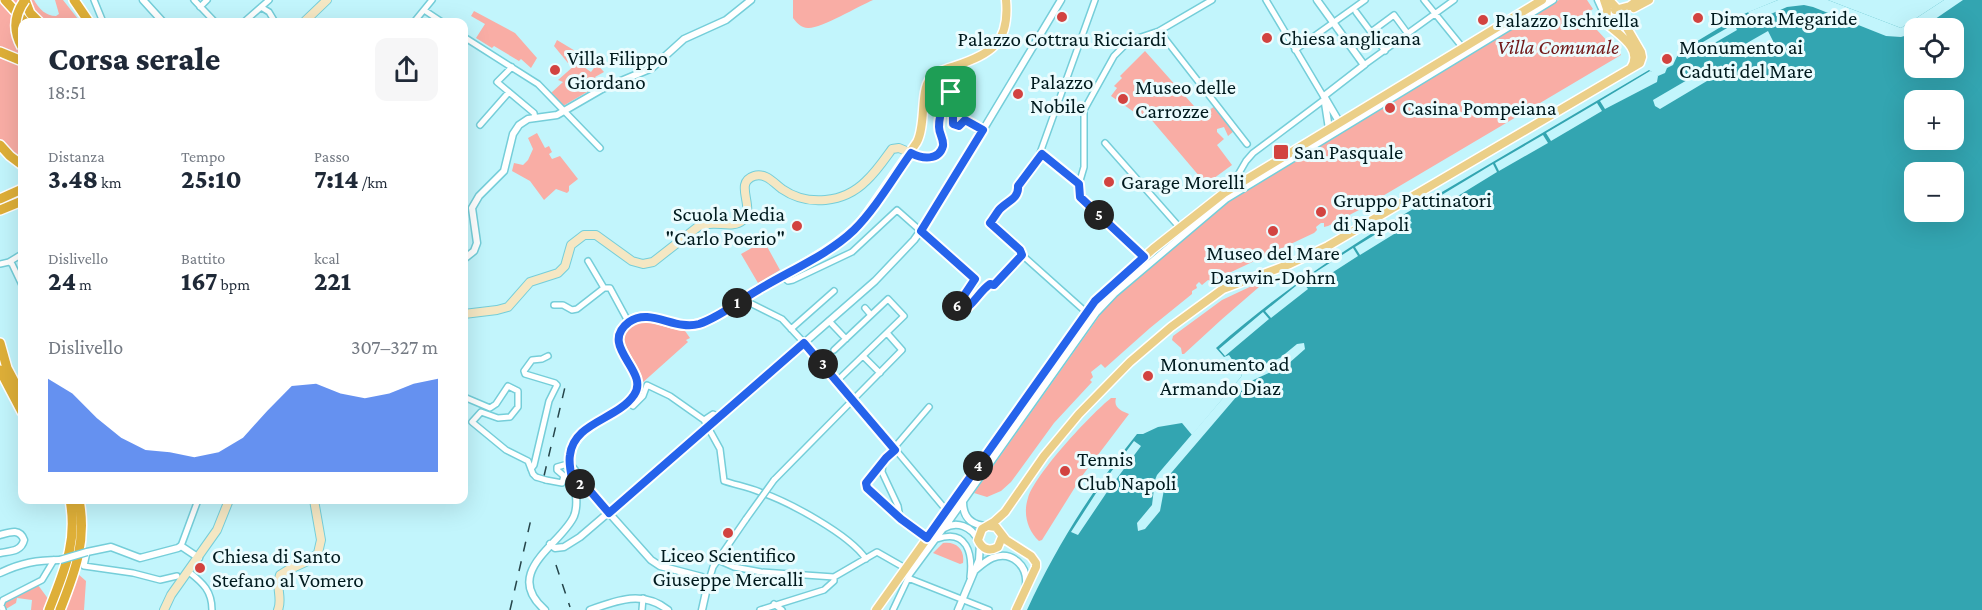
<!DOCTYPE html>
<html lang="it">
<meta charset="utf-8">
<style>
:root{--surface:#fff;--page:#f6f6f7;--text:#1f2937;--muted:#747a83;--accent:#2563eb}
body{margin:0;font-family:"Crimson Pro",serif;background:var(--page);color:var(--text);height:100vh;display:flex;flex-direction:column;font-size:22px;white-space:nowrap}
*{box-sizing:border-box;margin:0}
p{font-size:20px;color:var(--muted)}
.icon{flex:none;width:33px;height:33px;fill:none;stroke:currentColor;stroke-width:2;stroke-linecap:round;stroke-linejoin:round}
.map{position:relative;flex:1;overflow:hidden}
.panel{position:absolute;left:18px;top:18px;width:450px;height:486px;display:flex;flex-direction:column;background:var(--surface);border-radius:12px;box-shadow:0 6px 24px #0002}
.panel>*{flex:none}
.fabs{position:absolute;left:1904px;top:18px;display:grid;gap:12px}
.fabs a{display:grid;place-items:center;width:60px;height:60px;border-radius:12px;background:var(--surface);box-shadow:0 6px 24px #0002;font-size:30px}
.pin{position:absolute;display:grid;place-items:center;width:51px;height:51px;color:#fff;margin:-26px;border-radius:12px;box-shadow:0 3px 9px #0006}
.km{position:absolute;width:30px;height:30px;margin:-15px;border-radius:50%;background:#222;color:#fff;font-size:16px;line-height:30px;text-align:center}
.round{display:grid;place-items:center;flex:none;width:63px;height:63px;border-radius:12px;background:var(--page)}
.head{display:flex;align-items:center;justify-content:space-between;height:102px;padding:0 30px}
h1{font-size:33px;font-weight:800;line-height:45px}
.stats{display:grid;grid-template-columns:repeat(3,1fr);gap:9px;height:102px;padding:6px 30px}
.stats div{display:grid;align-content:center}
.stats b{font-size:26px;font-weight:800}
.stats small{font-size:16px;font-weight:400}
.stats p{font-size:16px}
.chart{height:168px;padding:12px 30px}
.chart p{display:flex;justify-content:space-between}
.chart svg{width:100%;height:108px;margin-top:6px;fill:var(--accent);opacity:.7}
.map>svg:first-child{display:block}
.green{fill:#f9ada5}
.water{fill:#33a5b1;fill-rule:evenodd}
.pier{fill:#c2f5fc}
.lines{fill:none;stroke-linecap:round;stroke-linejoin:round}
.minor-casing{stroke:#75ced9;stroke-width:8}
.tertiary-casing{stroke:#75ced9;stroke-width:9}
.secondary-casing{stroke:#75ced9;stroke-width:10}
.primary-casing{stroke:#fff;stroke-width:11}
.motorway-casing{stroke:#fff;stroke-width:12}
.minor{stroke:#fff;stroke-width:5}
.tertiary{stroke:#fff;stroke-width:6}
.secondary{stroke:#f5e7c3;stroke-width:8}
.primary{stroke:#ebcf88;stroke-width:8}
.motorway{stroke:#deaf38;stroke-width:9}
.rail{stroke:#26454a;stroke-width:1.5;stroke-dasharray:10 10;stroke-linecap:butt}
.minor-bridge-casing{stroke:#75ced9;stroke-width:8;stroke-linecap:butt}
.tertiary-bridge-casing{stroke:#75ced9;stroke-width:9;stroke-linecap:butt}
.motorway-bridge-casing{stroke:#fff;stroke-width:12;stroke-linecap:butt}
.minor-bridge{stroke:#fff;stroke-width:5}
.tertiary-bridge{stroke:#fff;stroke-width:6}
.motorway-bridge{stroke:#deaf38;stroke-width:9}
.route-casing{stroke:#fff;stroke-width:12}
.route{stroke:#2563eb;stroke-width:8}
.poi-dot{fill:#d24340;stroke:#ebfcfe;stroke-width:2}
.labels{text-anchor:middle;stroke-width:6;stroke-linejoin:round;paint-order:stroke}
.poi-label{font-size:21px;fill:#001a1e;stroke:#ebfcfe;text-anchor:start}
.park-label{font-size:21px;font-style:italic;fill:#711818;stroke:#ebfcfe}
</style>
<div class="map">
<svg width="1982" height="610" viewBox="0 0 1982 610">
<rect width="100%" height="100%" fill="#c2f5fc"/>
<path class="green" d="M0 0H34C39 9 46 16 56 16L59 14 55 0H63L78 19V22H22V162L11 153 0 139Z
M793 0H873C859 6 820 29 808 28 801 28 796 22 793 18Z
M1559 0H1587L1593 9 1590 11 1597 30 1610 44 1613 42 1621 55 1359 210 1328 226 1324 227V223H1321L1316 227 1317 230 1314 233 1212 281 1208 280 1202 285 1199 282 1196 285 1197 288 1192 291V294L1150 328 1105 368 1101 364 1091 372 1093 377 1090 380 1092 382 1054 423 1011 482 1001 491 987 497 974 493 1107 305 1225 204Z
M474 11 515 33 537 58 531 68 521 59 519 61 494 46 492 48 476 38 485 24 471 16Z
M557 40 587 58 581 65 591 72 597 64 604 72 595 77 599 85 563 106 551 93 563 82 558 80 575 65 570 61 568 63 554 46Z
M1145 51 1202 115 1215 106 1234 131 1228 136 1224 127 1217 129V132L1224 139 1217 145 1232 165 1206 184 1149 117 1144 119 1111 96 1117 88 1114 86 1122 78 1120 76Z
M537 133 545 148 549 146 552 152 549 154 552 159 560 156 578 179 569 186V191L567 193 556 189 544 200 530 181 512 171 514 163 523 165 528 160 533 149 528 138Z
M764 241 780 270 758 283 741 254Z
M1258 283 1261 285 1259 287 1221 320 1184 354H1182L1181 348 1172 340 1173 336 1222 300Z
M643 319 683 328 690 338 686 340 688 342 641 384C633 369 611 339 629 326 633 323 638 321 643 319Z
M1111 398H1116C1113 408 1122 411 1129 414L1082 476 1042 540 1039 541C1027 530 1023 513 1028 498 1035 474 1091 414 1111 398Z
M943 543C956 541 965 549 963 563L960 564 933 553Z
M78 574 86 581 84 610H65Z
M38 585 49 600 45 610H31L32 600 17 598 16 603 6 609 4 603Z"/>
<path class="water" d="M1778 0H1828L1901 28 1944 0H1982V610H1027C1056 547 1093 488 1137 434H1143L1158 427 1182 423 1192 435 1241 377 1242 374 1229 355 1224 357 1216 348C1267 303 1317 268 1374 232L1649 70 1658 76 1665 73 1667 68 1673 65 1679 52 1739 16ZM1914 28H1953V68H1914ZM1914 100H1953V140H1914ZM1914 172H1953V212H1914Z"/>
<path class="pier" d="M1778 0H1828L1901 28 1944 0H1963L1922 28H1914V33L1901 37 1886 36 1813 7 1804 5 1787 7 1757 20 1753 19 1748 12Z
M1734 24 1737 30 1687 59 1685 56 1684 53Z
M1768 31 1774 43 1745 58 1740 47Z
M1706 69 1712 78 1660 109 1655 106 1653 100Z
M1650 71 1656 73 1658 76 1657 82 1605 109 1600 101Z
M1597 103 1602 111 1551 141 1546 133Z
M1543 135 1548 143 1499 171 1495 163Z
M1493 164 1497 172 1440 207 1435 199Z
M1407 215 1412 223 1360 255 1355 247Z
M1353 248 1358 256 1310 287 1305 279Z
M1302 281 1308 289 1271 318 1265 311Z
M1263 312 1269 319 1225 356 1219 349Z
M1304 343 1305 349 1288 364 1249 382 1166 479 1160 511 1145 529 1138 531 1137 523 1152 505 1155 480 1157 475 1241 377 1242 374 1280 358 1297 344Z
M1134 441 1141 446 1109 489 1102 484Z
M1100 487 1107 492 1078 535 1071 532Z"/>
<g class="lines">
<defs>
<path id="minor" d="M94 0 103 22
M194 0 215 22
M1266 0 1325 99
M1424 0 1463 48
M200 7 207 0
M261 7 269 12 275 22
M424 10 442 22
M1356 12 1385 51
M244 22 269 0
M414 22 432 0
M1159 31 1247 144
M1371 32 1394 15 1408 34
M464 37 538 84 600 148
M1295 50 1365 0
M1364 65 1454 0
M512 67 497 82 534 113 535 118
M480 125 509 92
M1105 143 1181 229
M911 153C922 159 939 161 943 146 944 139 939 134 939 127 939 113 946 93 959 87L963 88 964 92 953 112V124L959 126 965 120 983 130
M1042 154 1018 186C1019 199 1007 201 999 210 996 214 993 219 990 223L1020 250 1021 254 1087 313
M1079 184 1040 153 1095 0
M1231 187 1246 161 1253 153 1325 99
M1144 257 1079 197V184L1084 167V110L1114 56 1129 41 1159 31 1212 0
M588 261 604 288H610L629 323
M9 262 22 254
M0 264 9 262 12 264 22 285
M782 276 788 281 793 280 852 252 897 210 975 279 959 303 952 310 953 314C972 311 976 294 990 284L994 285 1022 255
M746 301 782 319 822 362 947 511
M554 305H563L572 310 577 309 604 288
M865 308 871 315
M829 321 846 339
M791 329 834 291
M834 350 888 299 904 316 837 381
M863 356 880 373
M464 397 490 408 496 404 508 386 518 391V407L510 417 498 418 481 412 472 422 506 450 528 461 533 474 536 477
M628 402 633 406 643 396 647 385 670 396 704 420 720 449 724 481C736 485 748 487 760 492 789 502 849 534 866 559
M704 420 713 414 719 417
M894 448 929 407
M895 450 883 463 882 472 898 506 900 518 927 538
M881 466 866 483V486L898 517
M531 469 534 465 549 401 557 385 555 383 525 374 524 371 532 360 542 359 548 356
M546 480 562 483 564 476 557 470V467L564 465 571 468
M774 480 902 350 887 333
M937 539C967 528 973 554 970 577
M181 546 198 500
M87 552 84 566 133 573 160 580 177 576
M718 560 734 567 761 572 834 577 877 552 905 568
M189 572C203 583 212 591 212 610
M908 578 989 610
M706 590 713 567 746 519
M774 604 782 610
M3 610 1 605 3 600 42 580 54 560
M642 610 643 598
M760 610 824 590 834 581V577
M893 610 910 574 944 528"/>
<path id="tertiary" d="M143 0 163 22
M1317 0 1364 65 1324 96 1341 125
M1598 0 1604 13
M1325 103 1329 129
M464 259 474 251 477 243 472 208 479 196 504 171 513 134 519 125 528 119 557 115 602 89 652 68 684 39 726 20 751 0
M717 419 875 281 914 240 932 215 1061 0
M570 464 609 513 651 560 660 566 702 577 706 592 702 610
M963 502C963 517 971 525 986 526
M944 528 1096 313 1115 293 1226 199 1553 0
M944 528C957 521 971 526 978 540
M0 535C10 532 20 528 24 540 21 552 10 551 0 553
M550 544 555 548 564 547 580 537 706 429
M87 552 111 547 140 558 178 548 181 546 199 558
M973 572C979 567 985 561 992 558 1012 550 1028 566 1026 585
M0 573C21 563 37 560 60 560
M545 610C501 572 562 544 574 516 580 501 573 480 570 465
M590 610C617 600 643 590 668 610
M958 610 979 560 980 544"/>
<path id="secondary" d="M304 22 327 0
M464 314 497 310 508 307 530 282 558 273 565 266 571 245 584 235H596L632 261 643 264 653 262 699 226C715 219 732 230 743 220 756 207 733 183 754 176 765 172 774 183 782 189 808 207 844 203 866 181 876 172 884 160 892 149L899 148 911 153
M164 610 171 595 217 530 229 500
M278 610C283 598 275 587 280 575L288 570 310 560 318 553 321 540 314 500"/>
<path id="primary" d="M1604 0 1607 9 1606 23C1617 34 1644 48 1631 68
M1634 8 1649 0
M1615 10 1630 6 1638 0
M570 464C566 430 608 420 629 401 660 374 593 346 630 321 650 308 671 329 692 325 715 322 737 303 756 291 793 269 834 251 863 220L917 142C926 125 920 91 930 79 937 71 946 69 955 66 991 54 1010 43 1006 0
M989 526 996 527 1006 540 1031 556 1036 563V567L1016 610
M1002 537 998 547C989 552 982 549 978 540L982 529 994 522 1005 512 1044 456 1079 414 1130 362 1171 327 1223 289 1290 264 1328 246 1640 63 1642 57 1641 52 1627 28 1622 14 1609 0
M876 610 1100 296 1153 249 1224 193 1542 0"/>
<path id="motorway" d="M5 0 25 22
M25 0 30 13 39 22
M74 0 89 22
M0 52 22 61
M0 145 10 156 22 165
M0 199 22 189
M0 210 22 201
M0 343 7 368 22 396
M0 370 22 412
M49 610C64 571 78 542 70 500
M60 610C75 572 87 541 79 500"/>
</defs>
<use href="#minor" class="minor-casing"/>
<use href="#tertiary" class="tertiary-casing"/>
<use href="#secondary" class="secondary-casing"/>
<use href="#primary" class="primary-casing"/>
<use href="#motorway" class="motorway-casing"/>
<use href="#minor" class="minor"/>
<use href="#tertiary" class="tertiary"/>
<use href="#secondary" class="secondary"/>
<use href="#primary" class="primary"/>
<use href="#motorway" class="motorway"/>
<path class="rail" d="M544 476 565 387
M556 565 570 607
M510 610 531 519"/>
<defs>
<path id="minor-bridge" d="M536 477 546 480
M746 519 774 480"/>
<path id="tertiary-bridge" d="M706 429 717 419
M60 560 87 552"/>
<path id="motorway-bridge" d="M22 47C13 31 14 15 25 0"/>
</defs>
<use href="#minor-bridge" class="minor-bridge-casing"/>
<use href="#tertiary-bridge" class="tertiary-bridge-casing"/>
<use href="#motorway-bridge" class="motorway-bridge-casing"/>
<use href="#minor-bridge" class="minor-bridge"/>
<use href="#tertiary-bridge" class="tertiary-bridge"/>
<use href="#motorway-bridge" class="motorway-bridge"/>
</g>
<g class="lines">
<defs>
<path id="route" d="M959 87 963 88 964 92 953 112V124L959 126 965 120 983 130 921 231 975 279 959 303 952 310V314C972 311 976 294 990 284L994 285 1022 255 1020 250 990 223C993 219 996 214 999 210 1007 201 1019 199 1018 186L1042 154 1079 184 1080 197 1144 257 1095 301 927 538 901 519 867 488 866 483 886 458 895 450 804 343 609 513 585 485 578 484 574 487C572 477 568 465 570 455 574 422 617 420 634 395 651 371 597 346 629 322 650 307 675 331 699 324 720 317 739 301 758 290 789 271 828 255 854 230 876 208 893 178 911 153 922 159 939 161 943 146 944 139 939 134 939 127 939 113 946 93 959 87Z"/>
</defs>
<use href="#route" class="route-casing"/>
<use href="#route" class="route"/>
</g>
<g class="poi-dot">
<circle cx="1062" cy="17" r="6"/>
<circle cx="1698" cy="18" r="6"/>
<circle cx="1483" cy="20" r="6"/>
<circle cx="1267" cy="38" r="6"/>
<circle cx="1667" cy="59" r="6"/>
<circle cx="555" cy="70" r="6"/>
<circle cx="1018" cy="94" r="6"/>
<circle cx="1123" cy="99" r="6"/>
<circle cx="1390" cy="108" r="6"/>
<rect x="1273" y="144" width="16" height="16" rx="3"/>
<circle cx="1109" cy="182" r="6"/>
<circle cx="1321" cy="212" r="6"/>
<circle cx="797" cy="226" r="6"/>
<circle cx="1273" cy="231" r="6"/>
<circle cx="1148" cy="376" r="6"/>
<circle cx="1065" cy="471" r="6"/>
<circle cx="728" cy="533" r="6"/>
<circle cx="200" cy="568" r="6"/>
</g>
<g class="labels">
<g class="poi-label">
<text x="1710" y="25">Dimora Megaride</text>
<text x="1495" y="27">Palazzo Ischitella</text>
<text x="1279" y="45">Chiesa anglicana</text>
<text x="1062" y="46" text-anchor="middle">Palazzo Cottrau Ricciardi</text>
<text x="1679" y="54">Monumento ai<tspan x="1679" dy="24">Caduti del Mare</tspan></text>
<text x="567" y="65">Villa Filippo<tspan x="567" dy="24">Giordano</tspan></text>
<text x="1030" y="89">Palazzo<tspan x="1030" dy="24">Nobile</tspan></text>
<text x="1135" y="94">Museo delle<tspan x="1135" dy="24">Carrozze</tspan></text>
<text x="1402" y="115">Casina Pompeiana</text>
<text x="1294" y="159">San Pasquale</text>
<text x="1121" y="189">Garage Morelli</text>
<text x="1333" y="207">Gruppo Pattinatori<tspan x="1333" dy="24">di Napoli</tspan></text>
<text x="785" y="221" text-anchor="end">Scuola Media<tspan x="785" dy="24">"Carlo Poerio"</tspan></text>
<text x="1273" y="260" text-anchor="middle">Museo del Mare<tspan x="1273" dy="24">Darwin-Dohrn</tspan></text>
<text x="1160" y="371">Monumento ad<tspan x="1160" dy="24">Armando Diaz</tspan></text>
<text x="1077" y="466">Tennis<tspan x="1077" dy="24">Club Napoli</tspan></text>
<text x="728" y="562" text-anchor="middle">Liceo Scientifico<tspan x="728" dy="24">Giuseppe Mercalli</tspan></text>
<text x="212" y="563">Chiesa di Santo<tspan x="212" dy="24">Stefano al Vomero</tspan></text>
</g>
<g class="park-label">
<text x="1558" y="54">Villa Comunale</text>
</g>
</g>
</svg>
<div class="fabs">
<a><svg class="icon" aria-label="locate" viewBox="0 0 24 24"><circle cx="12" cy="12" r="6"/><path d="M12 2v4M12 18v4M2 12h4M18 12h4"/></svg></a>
<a>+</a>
<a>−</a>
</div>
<div class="pin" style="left:951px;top:92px;background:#1e9e55"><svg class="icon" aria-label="arrive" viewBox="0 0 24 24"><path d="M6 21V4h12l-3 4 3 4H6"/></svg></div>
<b class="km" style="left:737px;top:303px">1</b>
<b class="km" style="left:580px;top:484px">2</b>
<b class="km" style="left:823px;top:364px">3</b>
<b class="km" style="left:978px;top:466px">4</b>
<b class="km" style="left:1099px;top:215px">5</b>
<b class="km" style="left:957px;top:306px">6</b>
<section class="panel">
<div class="head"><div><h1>Corsa serale</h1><p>18:51</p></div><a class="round"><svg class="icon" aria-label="share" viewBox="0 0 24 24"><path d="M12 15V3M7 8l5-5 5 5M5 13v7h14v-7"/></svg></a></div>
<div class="stats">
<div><p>Distanza</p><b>3.48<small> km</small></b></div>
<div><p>Tempo</p><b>25:10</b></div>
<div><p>Passo</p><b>7:14<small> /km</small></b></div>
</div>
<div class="stats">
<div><p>Dislivello</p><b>24<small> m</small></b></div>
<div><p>Battito</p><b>167<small> bpm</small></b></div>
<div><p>kcal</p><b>221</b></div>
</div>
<div class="chart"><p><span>Dislivello</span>307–327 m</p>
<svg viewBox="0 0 160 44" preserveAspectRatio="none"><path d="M0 44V6L10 12L20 22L30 30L40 35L50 36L60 38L70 36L80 30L90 19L100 9L110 8L120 12L130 14L140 12L150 8L160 6V44z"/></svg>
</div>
</section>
</div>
